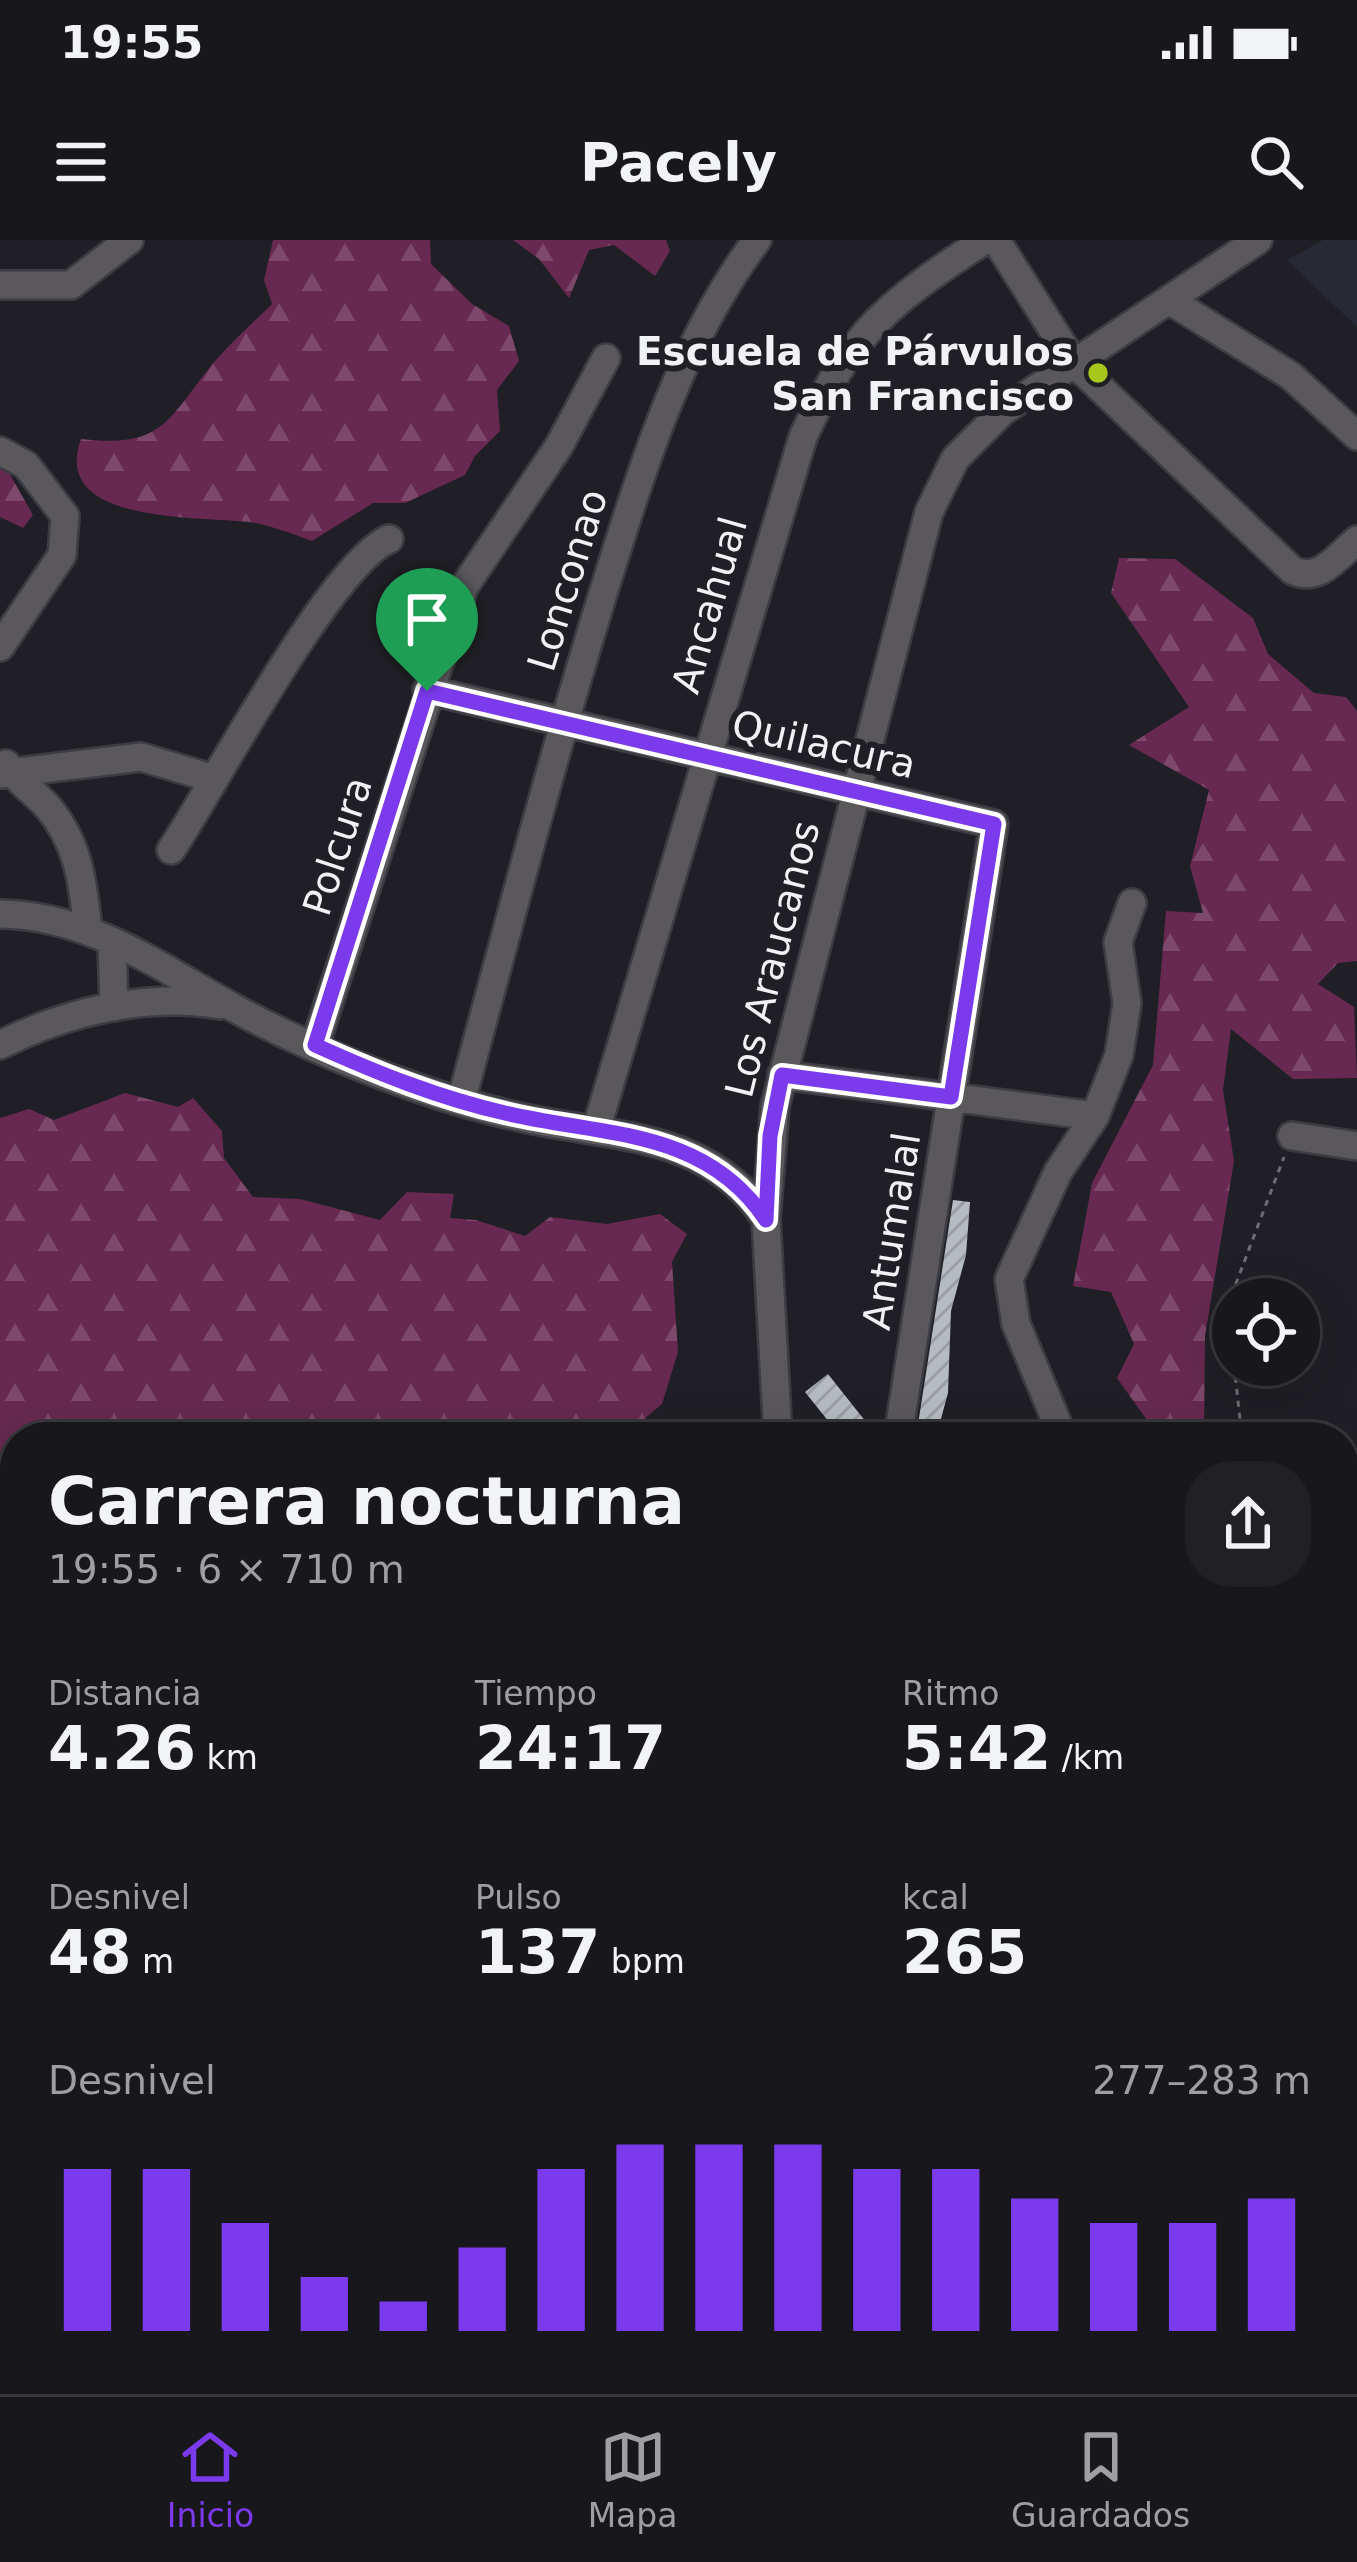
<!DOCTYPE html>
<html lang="es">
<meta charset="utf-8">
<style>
:root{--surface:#17171c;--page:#202025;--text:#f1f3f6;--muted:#9e9fa3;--line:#36363b;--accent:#7c3aed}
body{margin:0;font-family:"DejaVu Sans",sans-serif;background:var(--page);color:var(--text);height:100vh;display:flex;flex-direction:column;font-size:45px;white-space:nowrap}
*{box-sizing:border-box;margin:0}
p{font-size:39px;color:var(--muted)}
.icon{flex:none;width:66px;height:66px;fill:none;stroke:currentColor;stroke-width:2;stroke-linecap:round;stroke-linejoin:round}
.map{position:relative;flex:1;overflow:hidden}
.sheet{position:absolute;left:0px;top:1182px;width:1359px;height:972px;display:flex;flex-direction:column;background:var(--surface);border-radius:48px 48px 0 0;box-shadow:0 12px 48px #0002,0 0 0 3px var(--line)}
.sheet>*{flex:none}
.buttons{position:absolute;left:1212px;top:1038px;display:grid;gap:24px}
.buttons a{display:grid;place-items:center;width:108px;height:108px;border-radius:50%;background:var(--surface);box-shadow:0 12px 48px #0002,0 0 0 3px var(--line);font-size:60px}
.pin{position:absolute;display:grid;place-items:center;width:102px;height:102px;color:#fff;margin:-123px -51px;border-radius:50% 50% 50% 0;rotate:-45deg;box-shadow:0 0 12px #0007}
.pin .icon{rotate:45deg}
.round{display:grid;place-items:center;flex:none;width:126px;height:126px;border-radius:48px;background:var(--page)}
.overview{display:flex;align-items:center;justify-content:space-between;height:204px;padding:0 48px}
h1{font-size:66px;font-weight:700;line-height:90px}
.figures{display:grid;grid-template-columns:repeat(3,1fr);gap:18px;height:204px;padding:12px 48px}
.figures div{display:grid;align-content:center}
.figures b{font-size:60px;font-weight:700}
.figures small{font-size:33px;font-weight:400}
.figures p{font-size:33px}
.chart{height:336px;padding:24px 48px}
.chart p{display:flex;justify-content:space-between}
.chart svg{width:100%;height:216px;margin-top:12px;stroke:var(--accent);stroke-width:6}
.status{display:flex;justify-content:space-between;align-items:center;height:84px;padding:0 60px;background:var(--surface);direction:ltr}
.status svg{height:33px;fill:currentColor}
header{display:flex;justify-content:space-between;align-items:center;height:156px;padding:0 48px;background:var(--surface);font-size:54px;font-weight:700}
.tab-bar{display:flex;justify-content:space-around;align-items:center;height:168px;border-top:3px solid var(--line);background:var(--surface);font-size:33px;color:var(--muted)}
.tab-bar a{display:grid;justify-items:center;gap:6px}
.tab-bar .current{color:var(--accent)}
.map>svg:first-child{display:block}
.built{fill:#272934}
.forest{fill:url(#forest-firs)}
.building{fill:url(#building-hatch)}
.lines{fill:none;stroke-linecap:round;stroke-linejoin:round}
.minor-casing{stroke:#3c3d42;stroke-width:32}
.path{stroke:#6d6d73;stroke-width:3;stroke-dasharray:6 6;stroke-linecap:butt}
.minor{stroke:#5a585b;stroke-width:27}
.route-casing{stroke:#fff;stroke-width:24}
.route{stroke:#7c3aed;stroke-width:15}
.poi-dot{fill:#a8c71c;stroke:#1f1f25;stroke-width:4.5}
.labels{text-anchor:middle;stroke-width:12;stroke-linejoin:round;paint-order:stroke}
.poi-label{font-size:39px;font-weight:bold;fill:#f1f2f6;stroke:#1f1f25;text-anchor:end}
.street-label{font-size:39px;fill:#f1f2f6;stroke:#1f1f25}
</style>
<div class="status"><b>19:55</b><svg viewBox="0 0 49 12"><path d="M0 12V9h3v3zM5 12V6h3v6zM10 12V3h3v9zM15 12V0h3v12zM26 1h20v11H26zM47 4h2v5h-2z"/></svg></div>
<header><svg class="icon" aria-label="menu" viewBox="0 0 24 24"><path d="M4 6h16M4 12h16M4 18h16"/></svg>Pacely<svg class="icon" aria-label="search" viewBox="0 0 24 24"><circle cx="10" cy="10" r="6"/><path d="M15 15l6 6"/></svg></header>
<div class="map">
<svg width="1357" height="2154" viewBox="0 0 1357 2154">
<defs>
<pattern id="forest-firs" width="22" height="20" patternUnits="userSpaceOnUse" patternTransform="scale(3)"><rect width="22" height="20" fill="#672951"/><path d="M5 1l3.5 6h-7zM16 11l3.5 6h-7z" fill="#7d486b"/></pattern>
<pattern id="building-hatch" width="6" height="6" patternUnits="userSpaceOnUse" patternTransform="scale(3)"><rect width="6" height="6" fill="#b5bbc1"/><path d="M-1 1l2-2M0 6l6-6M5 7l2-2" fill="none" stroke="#9a9ea3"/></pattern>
</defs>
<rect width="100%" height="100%" fill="#1f1f25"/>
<path class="built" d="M1323 0H1357V87L1287 20Z"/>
<path class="forest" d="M273 0H430L431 24 472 64 509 86 519 121 497 150 500 191 475 216 465 235 405 263H373L312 301C292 294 270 285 249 282 196 276 50 284 81 199 162 208 166 182 211 126 229 104 252 84 272 64L264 40Z
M513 0H666L670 11 655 36 614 5 589 10 569 58 539 19Z
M0 217 33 275 23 288 0 277Z
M1119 318 1175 319 1253 378 1268 414 1314 453 1346 457 1357 471V721L1338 723 1318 744 1354 767 1357 838 1293 839 1231 789 1223 850 1234 921 1205 1096 1204 1197H1159L1117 1138 1134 1104 1111 1052 1073 1046 1092 943 1153 825 1166 671 1203 673 1190 626 1209 550 1129 505 1189 467 1111 353Z
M125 853 178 867 193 858 222 891 224 918 253 957 300 959 380 980 407 952 454 954 450 978 476 980 525 996 550 977 607 984 660 974 687 994 672 1022 678 1112 662 1164 623 1197H15V2139H50L43 2154H0V878L29 869 54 880Z
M1357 1750V1829L1344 1835V1778Z
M1357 1983V2154H982L998 2139H1344V2006Z"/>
<path class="building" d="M953 960 970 962 966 1015 951 1071 948 1153 936 1197H916Z
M828 1134 866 1182 847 1197H841L805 1152Z"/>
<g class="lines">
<defs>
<path id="minor" d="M996 0 1074 123 1292 330C1319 344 1338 316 1357 300
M0 45H71L129 0
M1169 60 1291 136 1357 196
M0 211 26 225 65 276 62 315 0 407
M427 450 994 584 898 1197
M6 524C16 540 33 551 46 565 79 602 83 644 88 690
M0 534 141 517 211 538
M171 610C213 548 330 325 389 299
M0 674C89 675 160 727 234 768 291 799 357 827 418 848 461 863 505 875 550 883 635 898 714 901 766 979
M112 701 114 767
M0 805C66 772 147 752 221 765
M315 805 464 347 559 206 606 118
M782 835 1095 876
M461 862C506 694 550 526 601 360 640 236 678 105 757 0
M596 890 803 197C851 92 890 61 985 0
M1292 896 1357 906
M778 1197 766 979 775 866 929 272 955 219 1003 171 1258 0
M1063 1197 1016 1084 1009 1039 1058 932 1095 876 1119 815 1127 763 1118 702 1132 663
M1344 1658 1357 1650
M1344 1953 1357 1935
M721 2139 736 2154
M508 2154 542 2139
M767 2154 778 2139"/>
</defs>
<use href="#minor" class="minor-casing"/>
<path class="path" d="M1233 1115 1229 1062 1284 917
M1234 1125 1242 1197"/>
<use href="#minor" class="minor"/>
</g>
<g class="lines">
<defs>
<path id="route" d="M427 451 994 584 951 857 782 835 770 896 766 980C705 888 602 896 505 873 439 858 377 833 315 805Z"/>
</defs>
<use href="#route" class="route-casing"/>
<use href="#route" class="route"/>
</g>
<circle class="poi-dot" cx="1098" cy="133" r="12"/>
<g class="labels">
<g class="poi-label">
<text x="1074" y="125">Escuela de Párvulos<tspan x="1074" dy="45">San Francisco</tspan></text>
</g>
<g class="street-label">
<text transform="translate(567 340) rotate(-73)" y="14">Lonconao</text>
<text transform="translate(709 365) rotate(-74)" y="14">Ancahual</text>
<text transform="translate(824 504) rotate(13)" y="14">Quilacura</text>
<text transform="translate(337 606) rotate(-72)" y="14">Polcura</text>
<text transform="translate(772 719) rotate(-76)" y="14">Los Araucanos</text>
<text transform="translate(891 991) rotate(-81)" y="14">Antumalal</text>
</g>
</g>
</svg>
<div class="buttons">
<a><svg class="icon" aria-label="locate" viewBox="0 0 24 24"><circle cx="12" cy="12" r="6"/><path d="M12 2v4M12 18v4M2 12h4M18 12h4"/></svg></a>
</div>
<div class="pin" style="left:427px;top:451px;background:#1e9e55"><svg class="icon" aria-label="arrive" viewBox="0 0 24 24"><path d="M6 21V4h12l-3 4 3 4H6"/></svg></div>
<section class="sheet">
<div class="overview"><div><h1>Carrera nocturna</h1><p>19:55 · 6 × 710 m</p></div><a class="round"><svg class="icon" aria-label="share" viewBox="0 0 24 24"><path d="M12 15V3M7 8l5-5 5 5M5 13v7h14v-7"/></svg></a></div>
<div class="figures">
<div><p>Distancia</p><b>4.26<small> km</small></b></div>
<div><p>Tiempo</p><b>24:17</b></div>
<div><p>Ritmo</p><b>5:42<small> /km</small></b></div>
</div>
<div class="figures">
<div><p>Desnivel</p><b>48<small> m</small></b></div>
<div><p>Pulso</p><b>137<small> bpm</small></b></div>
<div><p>kcal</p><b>265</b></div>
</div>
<div class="chart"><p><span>Desnivel</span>277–283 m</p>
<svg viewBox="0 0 160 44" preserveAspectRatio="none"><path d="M5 44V11M15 44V11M25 44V22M35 44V33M45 44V38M55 44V27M65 44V11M75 44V6M85 44V6M95 44V6M105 44V11M115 44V11M125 44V17M135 44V22M145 44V22M155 44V17"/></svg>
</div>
</section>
</div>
<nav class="tab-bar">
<a class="current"><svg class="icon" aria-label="home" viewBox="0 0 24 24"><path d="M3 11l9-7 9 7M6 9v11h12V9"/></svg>Inicio</a>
<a><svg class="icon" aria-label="map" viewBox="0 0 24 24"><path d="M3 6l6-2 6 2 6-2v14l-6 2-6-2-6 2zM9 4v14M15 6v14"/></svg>Mapa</a>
<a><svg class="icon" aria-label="saved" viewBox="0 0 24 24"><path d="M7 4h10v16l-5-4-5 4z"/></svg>Guardados</a>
</nav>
